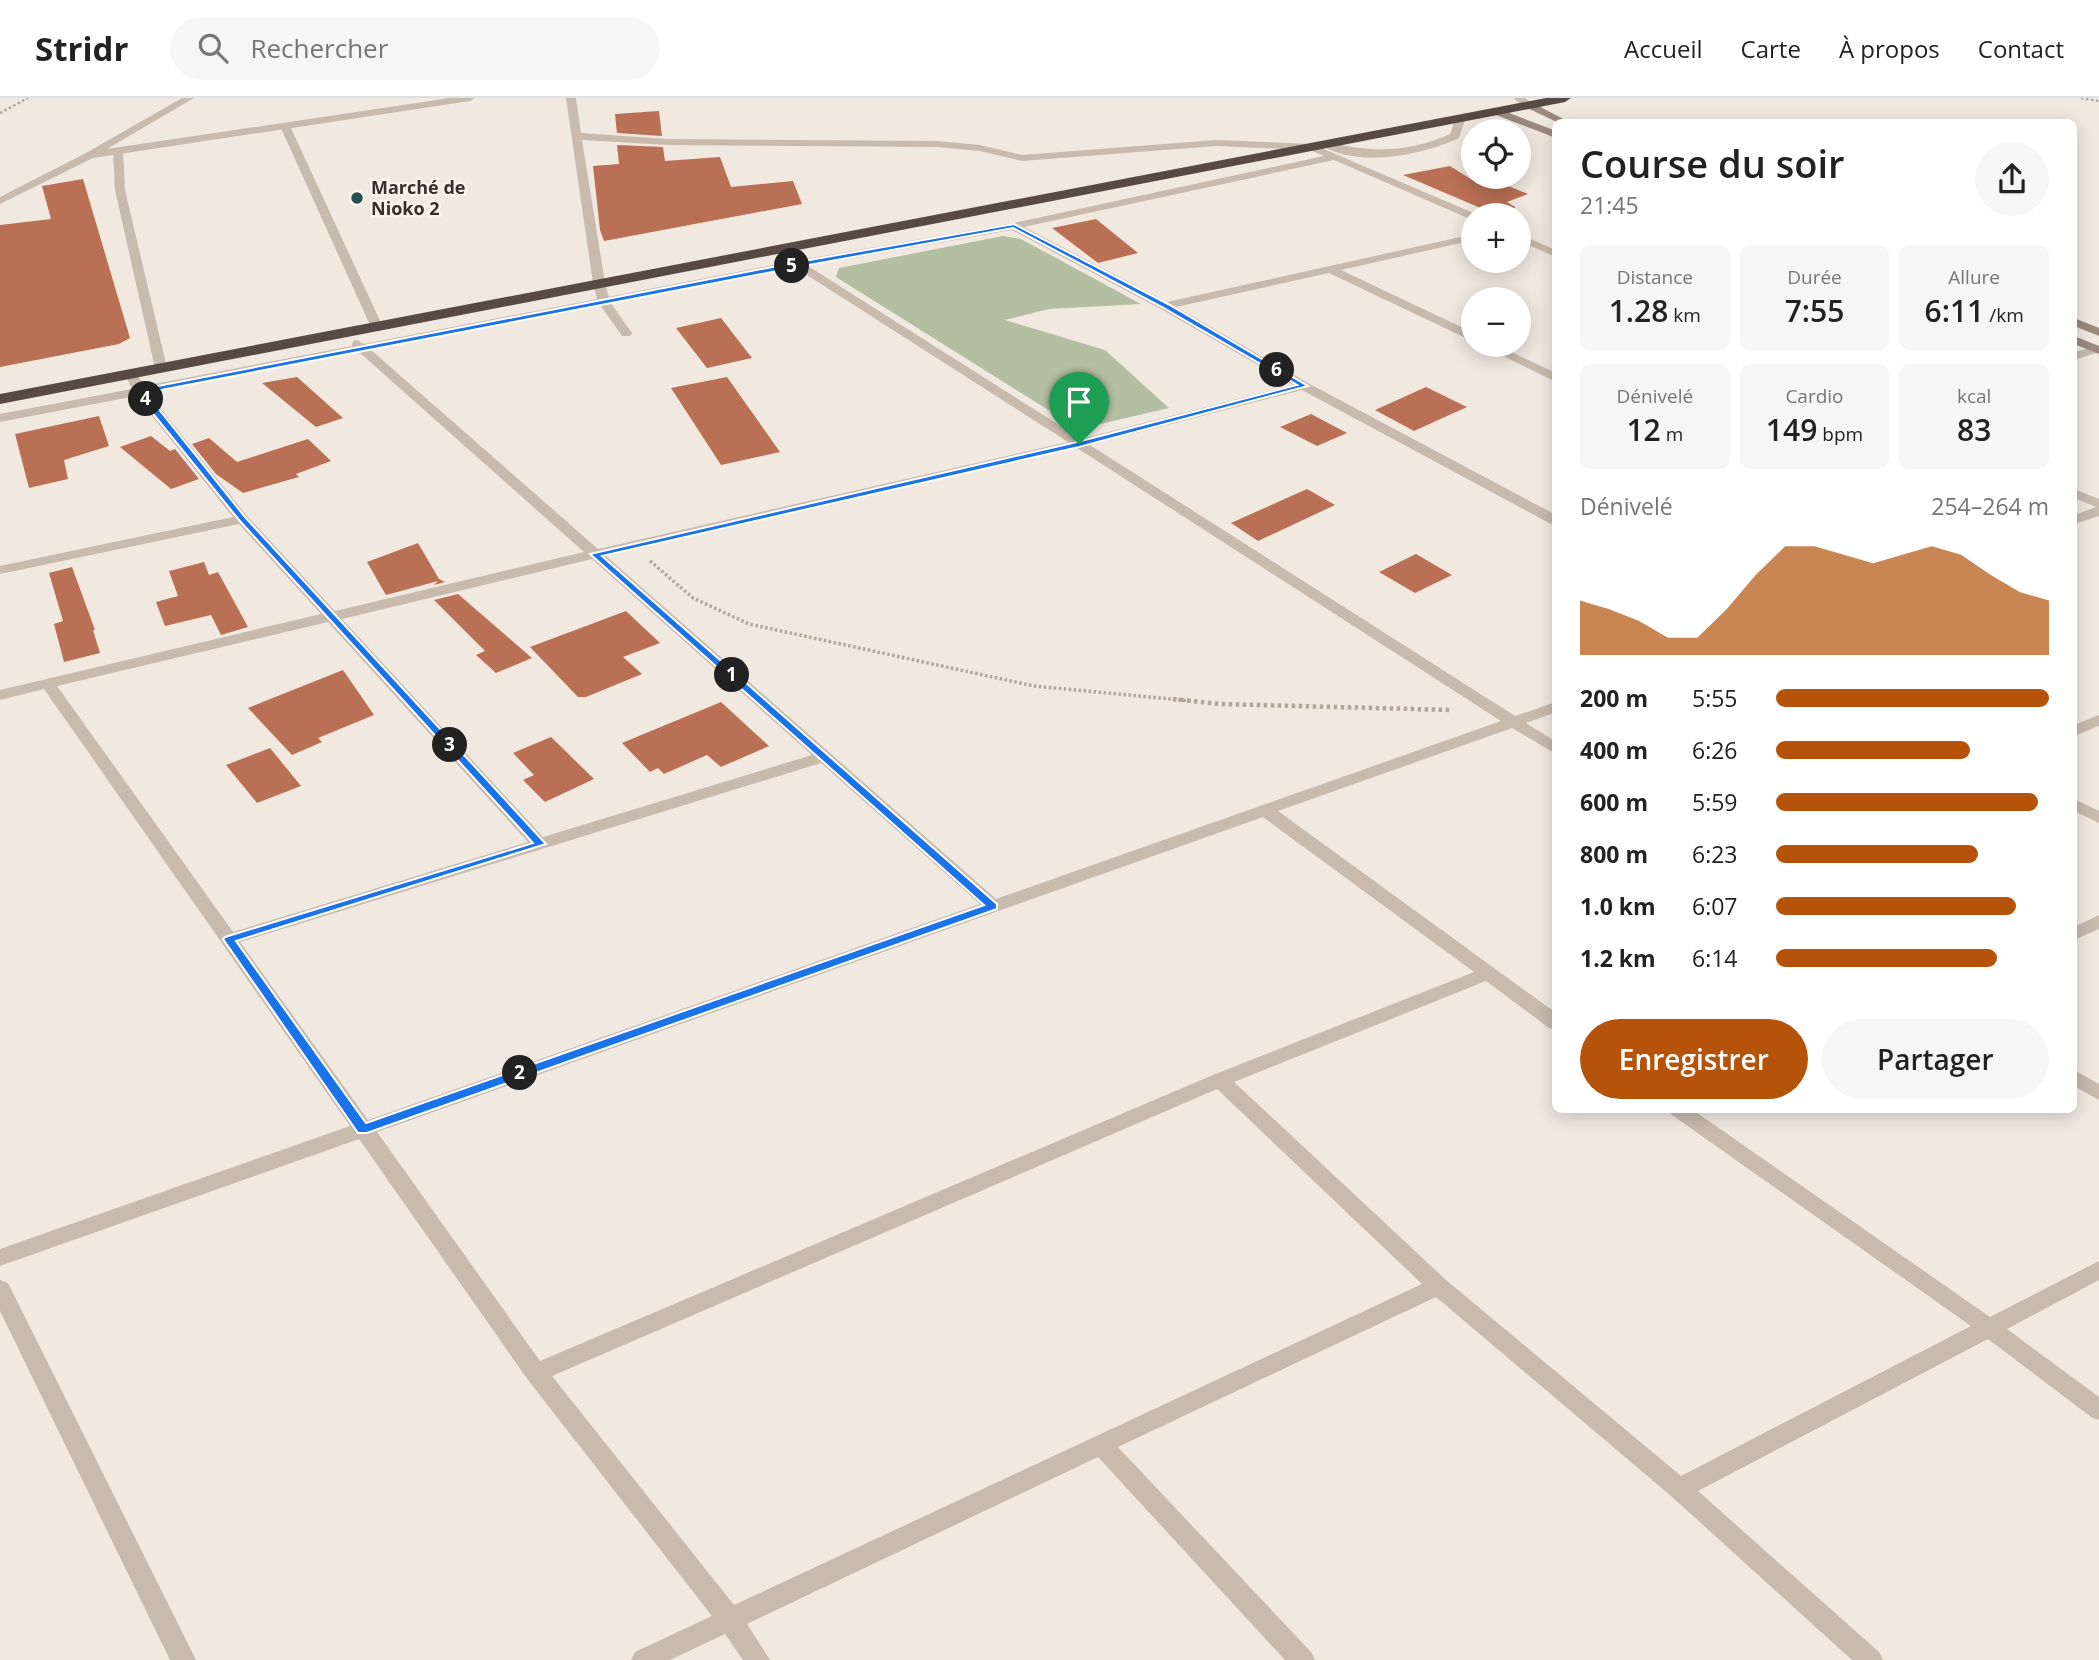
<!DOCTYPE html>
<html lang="fr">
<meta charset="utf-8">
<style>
:root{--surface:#fff;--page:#f6f6f6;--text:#222;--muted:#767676;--line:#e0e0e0;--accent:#b45309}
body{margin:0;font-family:"Open Sans",sans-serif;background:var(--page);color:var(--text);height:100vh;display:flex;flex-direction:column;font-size:26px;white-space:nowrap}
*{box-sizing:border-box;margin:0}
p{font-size:23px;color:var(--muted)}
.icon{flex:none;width:38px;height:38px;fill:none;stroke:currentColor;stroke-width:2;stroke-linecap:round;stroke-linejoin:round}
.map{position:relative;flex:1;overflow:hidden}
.drawer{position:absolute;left:1552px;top:21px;width:525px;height:994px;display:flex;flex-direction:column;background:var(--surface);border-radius:10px;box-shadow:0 4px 18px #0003}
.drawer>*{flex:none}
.tools{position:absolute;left:1461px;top:21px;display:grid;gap:14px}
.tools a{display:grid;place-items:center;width:70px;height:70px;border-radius:50%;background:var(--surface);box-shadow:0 4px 18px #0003;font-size:35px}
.pin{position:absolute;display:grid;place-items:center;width:60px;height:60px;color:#fff;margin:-72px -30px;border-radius:50% 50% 50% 0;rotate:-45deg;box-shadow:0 0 7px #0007}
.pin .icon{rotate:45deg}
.km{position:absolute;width:35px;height:35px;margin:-18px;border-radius:50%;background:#222;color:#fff;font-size:19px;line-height:35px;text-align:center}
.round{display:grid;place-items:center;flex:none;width:74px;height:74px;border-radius:37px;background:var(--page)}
.overview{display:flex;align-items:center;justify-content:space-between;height:119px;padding:0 28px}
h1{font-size:38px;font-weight:600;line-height:52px}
.metrics{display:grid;grid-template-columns:repeat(3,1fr);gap:10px;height:119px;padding:7px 28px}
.metrics div{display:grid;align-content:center;border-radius:10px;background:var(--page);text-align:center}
.metrics b{font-size:30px;font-weight:600}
.metrics small{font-size:19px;font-weight:400}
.metrics p{font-size:19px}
.chart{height:196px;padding:14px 28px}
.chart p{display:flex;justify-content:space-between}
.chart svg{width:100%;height:126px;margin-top:7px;fill:var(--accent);opacity:.7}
.button{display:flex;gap:14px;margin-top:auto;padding:14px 28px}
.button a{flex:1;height:80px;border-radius:42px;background:var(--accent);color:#fff;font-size:28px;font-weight:600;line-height:80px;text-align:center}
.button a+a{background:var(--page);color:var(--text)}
ul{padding:0 28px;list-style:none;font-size:23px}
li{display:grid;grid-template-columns:112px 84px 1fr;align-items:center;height:52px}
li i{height:18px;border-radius:9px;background:var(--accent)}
header{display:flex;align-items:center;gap:42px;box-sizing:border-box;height:98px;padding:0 35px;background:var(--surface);border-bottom:2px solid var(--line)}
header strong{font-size:33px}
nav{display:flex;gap:38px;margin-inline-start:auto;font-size:24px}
.search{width:490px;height:63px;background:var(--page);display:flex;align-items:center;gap:18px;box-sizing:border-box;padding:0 24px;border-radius:38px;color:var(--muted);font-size:26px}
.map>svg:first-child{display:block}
.green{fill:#b4bfa1}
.building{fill:#ba7054}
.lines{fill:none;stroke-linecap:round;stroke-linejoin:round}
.path-far2{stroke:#b4a497;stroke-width:2.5;stroke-dasharray:2.5 2.5;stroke-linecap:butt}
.path-far1{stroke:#b4a497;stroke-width:3.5;stroke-dasharray:2.5 2.5;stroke-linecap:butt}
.path{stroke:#b4a497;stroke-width:4.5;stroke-dasharray:3.5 3.5;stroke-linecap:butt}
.lane{fill:#c8baad;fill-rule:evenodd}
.street{fill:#c8baad;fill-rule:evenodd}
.secondary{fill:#9b8a7e;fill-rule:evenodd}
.highway{fill:#574943;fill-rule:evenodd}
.route{fill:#1a73e8;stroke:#fff;stroke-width:2;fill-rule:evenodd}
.poi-dot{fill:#245055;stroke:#f9f3ec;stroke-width:2.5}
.labels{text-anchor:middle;stroke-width:5;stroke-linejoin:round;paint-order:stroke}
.far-poi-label{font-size:18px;font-weight:bold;fill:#372f2b;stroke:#f9f3ec;text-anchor:start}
</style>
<header>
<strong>Stridr</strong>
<div class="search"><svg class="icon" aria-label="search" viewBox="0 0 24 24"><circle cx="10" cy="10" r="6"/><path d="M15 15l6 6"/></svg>Rechercher</div>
<nav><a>Accueil</a><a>Carte</a><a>À propos</a><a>Contact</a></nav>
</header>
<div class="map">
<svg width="2099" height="1562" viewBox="0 0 2099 1562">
<rect width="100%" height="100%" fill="#f1e9e0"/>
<path class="green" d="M1003 138 1021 141 1141 206 1049 211 1005 222 1105 252 1169 310 1096 327 1069 325 836 179 839 170Z"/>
<path class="building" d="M659 13 662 38 617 35 615 16Z
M617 47 663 49 665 63 720 59 731 89 793 83 802 106 604 143 600 132 593 68 619 66Z
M1450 68 1477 85 1489 80 1528 96 1507 104 1515 109 1511 117H1497L1403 77Z
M83 81 130 240 119 246 0 269V127L51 121 42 88Z
M1096 121 1138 155 1098 165 1052 130Z
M721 220 752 260 707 270 676 230Z
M297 279 343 320 316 329 262 285Z
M727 279 780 354 721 367 671 290Z
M1426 289 1467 309 1414 333 1375 312Z
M1311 316 1347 335 1317 348 1280 329Z
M99 318 109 348 64 362 68 381 29 390 15 336Z
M151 338 170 353 175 351 199 381 171 391 120 349Z
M209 340 237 364 308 341 331 363 296 376 299 379 243 395 216 376 192 346Z
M1307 391 1335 407 1258 443 1231 425Z
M418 445 439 481 445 484 434 487 438 483 386 497 367 464Z
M1416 456 1452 477 1415 495 1379 474Z
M204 464 209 477 218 474 248 529 221 537 211 517 165 528 156 504 178 498 169 473Z
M72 469 95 532H93L100 555 64 564 54 526 63 523 49 475Z
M458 496 532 560 496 575 476 557 485 553 434 502Z
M626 513 660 545 623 559 642 576 586 599H578L530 549Z
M343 572 374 617 318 640 322 644 292 657 248 610Z
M721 604 769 648 721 669 707 657 664 676 658 670 650 674 622 645Z
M551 639 594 681 545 704 523 682 534 677 513 655Z
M270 650 301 688 257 705 226 667Z"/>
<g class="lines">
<path class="path-far2" d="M2081 0 2099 3
M0 15 28 0"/>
<path class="path-far1" d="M650 463 693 500 749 526 1034 588 1191 603"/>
<path class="path" d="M1173 601 1220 606 1451 612"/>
<path class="lane" d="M1457 17 1466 19 1459 40C1423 57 1355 71 1320 46L1325 43C1369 55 1408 55 1450 36Z
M281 26 290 28 382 227 380 230 370 227 280 28Z
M118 50 123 53 125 92 167 270 161 274 155 270 115 92 113 53Z
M599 181 605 185 610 204 632 235 630 238H622L598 204 593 185Z"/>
<path class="street" d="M182 0H194L107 51 450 0H475L470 3 93 60 0 106V99L86 55Z
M566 0H576L581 35 667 41 937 43 980 47 1022 57 1216 42 1312 46 1478 117H1474V122L1470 121 1334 62 1024 129 1167 204 1474 136V142L1341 172 1474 235V244L1329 175 1176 209 1308 285 1556 417V427L1551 426 1302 292 1090 347 1515 618 1556 604V614L1526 625 1556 644V656L1512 630 1278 713 1556 915V932L1549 930 1486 883 1234 984 1446 1182 1681 1378 1971 1228 1672 1017 1669 1012H1693L1990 1219 2099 1163V1182L2007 1231 2099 1299V1322L2091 1319 1988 1241 1698 1393 1879 1554 1883 1562H1852L1671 1398 1436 1199 1118 1349 1311 1554 1315 1562H1285L1098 1359 747 1526 770 1562H743L725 1536 670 1562H631L635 1554 712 1518 528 1282 359 1041 0 1168V1151L350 1028 44 591 0 602V592L321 516 239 426 0 476V468L233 419 136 298 0 324V316L132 291 125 276 131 272 135 273 144 288 352 248 353 243 357 242 364 246 789 164 773 151 779 148 800 162 1014 125 1324 58 1310 52 1216 48 1022 63 980 53 937 49 667 47 582 42 605 185 599 189 593 185ZM1012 132 1161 211 1293 287 1081 341 808 168ZM796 170 1068 344 598 451 371 252ZM359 254 584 454 335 513 247 418 148 295ZM1077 350 1501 623 996 801 606 458ZM592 461 812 657 543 739 342 521ZM328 524 528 744 233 834 57 588ZM821 665 980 806 368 1022 240 844ZM1263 719 1474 874 1213 977 540 1263 377 1034ZM1217 991 1422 1186 734 1507 552 1278Z
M1513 0H1525L1534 7 1525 9Z
M1519 136 1556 152V159L1519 143Z
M1481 247H1496L1556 275V284Z
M2099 248V254L2074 262V254Z
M2074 391 2099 401V418L2074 426V417L2096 409 2074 400Z
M2099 617V628L2074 638V627Z
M2074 701 2099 713V725L2074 713Z
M2099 817V831L2074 842V829Z
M2074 972 2099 986V1002L2074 988Z
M0 1182 8 1185 196 1562H170L0 1213Z"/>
<path class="secondary" d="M1525 5H1533L1569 24H1557L1525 9Z
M1491 11H1499L1556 33V40L1491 15Z
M2074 220 2099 230V238L2074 228Z
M2074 238 2099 248V256L2074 246Z"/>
<path class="highway" d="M1546 0H1571L1565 4 0 306V296Z"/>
</g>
<path class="route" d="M1014 126 1168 206 1308 288 1079 349 602 458 997 806V811L367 1035H358L223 841 225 839 533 745 239 422 137 296V292L798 164ZM1013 130 1162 209 1297 287 1077 344 590 456 984 807 366 1025 236 843 546 746 245 419 146 295 798 169Z"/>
<circle class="poi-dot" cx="357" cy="100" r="7"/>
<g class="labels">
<g class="far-poi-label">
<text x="371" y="96">Marché de<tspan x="371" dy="21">Nioko 2</tspan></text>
</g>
</g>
</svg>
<div class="tools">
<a><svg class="icon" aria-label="locate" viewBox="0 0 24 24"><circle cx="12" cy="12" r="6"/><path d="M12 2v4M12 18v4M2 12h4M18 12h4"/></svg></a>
<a>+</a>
<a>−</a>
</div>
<div class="pin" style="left:1079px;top:346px;background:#1e9e55"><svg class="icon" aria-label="arrive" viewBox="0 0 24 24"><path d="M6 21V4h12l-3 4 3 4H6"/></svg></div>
<b class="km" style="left:732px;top:577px">1</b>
<b class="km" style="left:520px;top:975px">2</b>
<b class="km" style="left:450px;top:647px">3</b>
<b class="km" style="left:146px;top:301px">4</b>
<b class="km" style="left:792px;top:168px">5</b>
<b class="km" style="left:1277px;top:272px">6</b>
<section class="drawer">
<div class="overview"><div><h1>Course du soir</h1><p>21:45</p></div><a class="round"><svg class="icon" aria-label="share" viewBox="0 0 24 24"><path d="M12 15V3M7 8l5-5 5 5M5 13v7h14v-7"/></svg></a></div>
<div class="metrics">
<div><p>Distance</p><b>1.28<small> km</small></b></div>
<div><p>Durée</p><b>7:55</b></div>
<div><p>Allure</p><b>6:11<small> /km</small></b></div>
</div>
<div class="metrics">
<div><p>Dénivelé</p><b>12<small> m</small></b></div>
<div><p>Cardio</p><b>149<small> bpm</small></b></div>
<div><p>kcal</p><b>83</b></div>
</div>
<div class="chart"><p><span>Dénivelé</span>254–264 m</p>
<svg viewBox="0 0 160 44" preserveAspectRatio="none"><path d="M0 44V25L10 28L20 32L30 38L40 38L50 28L60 16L70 6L80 6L90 9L100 12L110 9L120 6L130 9L140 16L150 22L160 25V44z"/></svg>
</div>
<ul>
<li><b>200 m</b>5:55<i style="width:100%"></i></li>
<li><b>400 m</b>6:26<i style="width:71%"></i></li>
<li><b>600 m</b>5:59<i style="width:96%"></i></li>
<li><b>800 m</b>6:23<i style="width:74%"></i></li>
<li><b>1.0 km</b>6:07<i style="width:88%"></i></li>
<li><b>1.2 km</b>6:14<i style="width:81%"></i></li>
</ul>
<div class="button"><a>Enregistrer</a><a>Partager</a></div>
</section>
</div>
